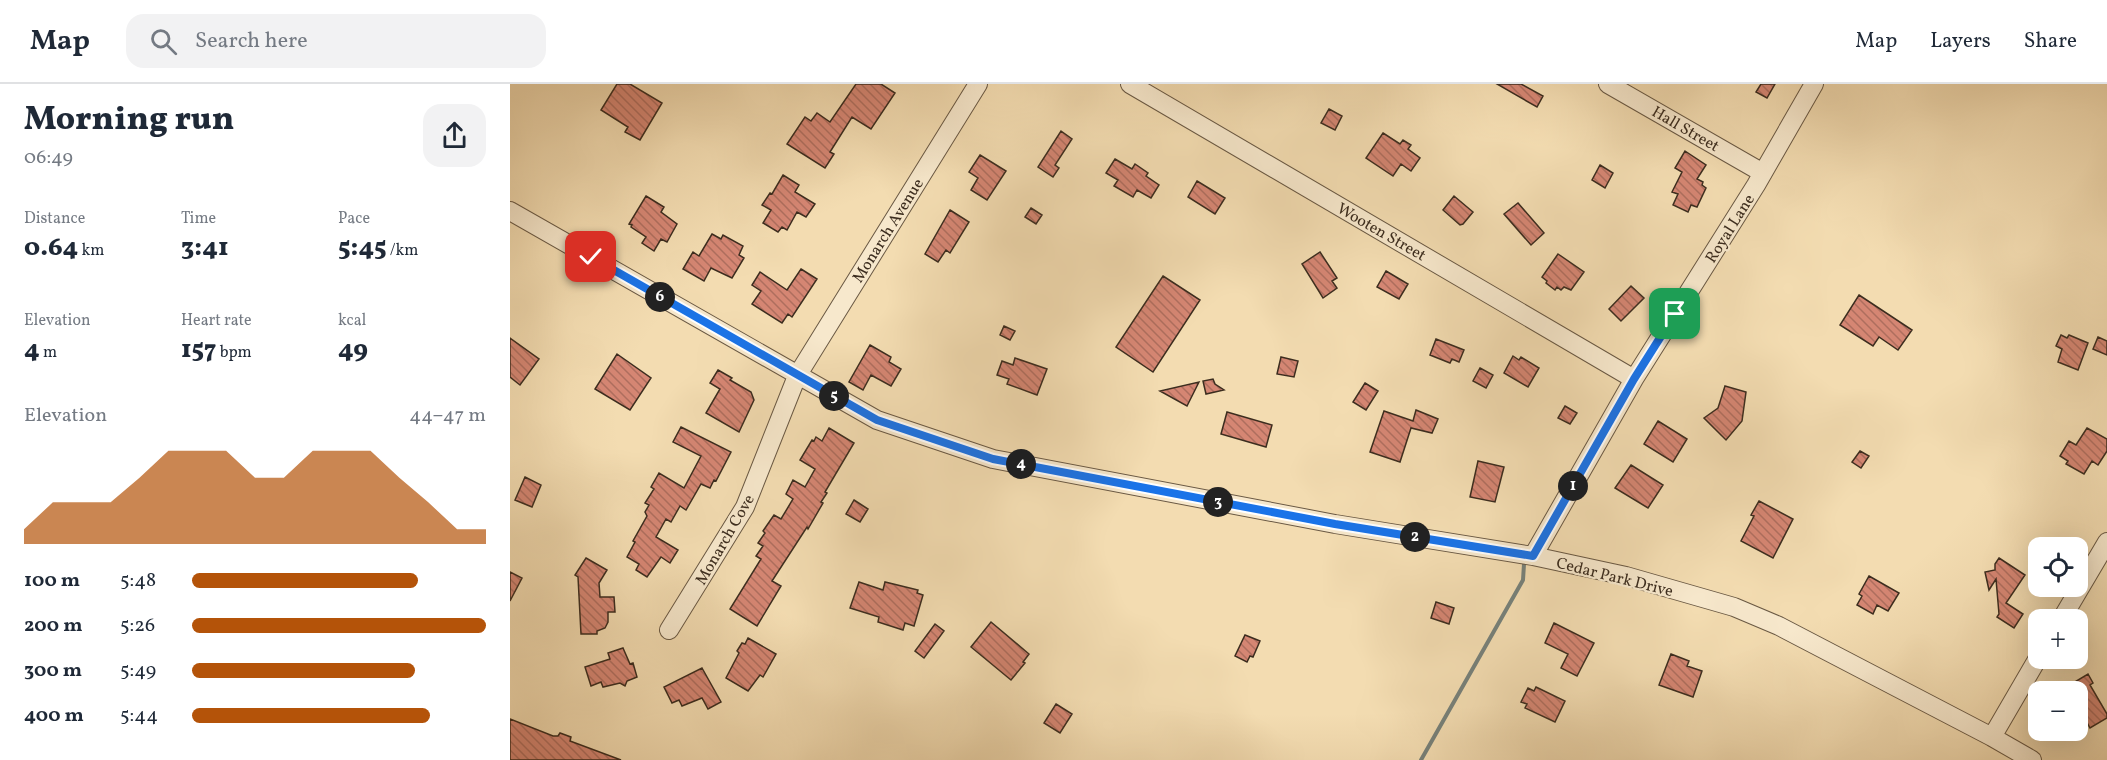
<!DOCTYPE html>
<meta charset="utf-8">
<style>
:root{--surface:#fff;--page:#f2f2f3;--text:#1f2937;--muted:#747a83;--line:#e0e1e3;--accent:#b45309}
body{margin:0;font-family:Vollkorn,serif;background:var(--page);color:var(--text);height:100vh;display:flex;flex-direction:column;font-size:22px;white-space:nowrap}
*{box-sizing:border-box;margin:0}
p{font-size:20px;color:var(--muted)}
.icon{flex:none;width:33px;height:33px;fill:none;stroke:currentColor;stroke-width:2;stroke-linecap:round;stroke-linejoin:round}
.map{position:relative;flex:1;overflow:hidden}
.side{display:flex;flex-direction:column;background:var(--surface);width:510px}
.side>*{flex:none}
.buttons{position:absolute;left:1518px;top:453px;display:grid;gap:12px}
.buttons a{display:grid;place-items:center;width:60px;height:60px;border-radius:12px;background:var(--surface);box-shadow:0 6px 24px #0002;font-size:30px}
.pin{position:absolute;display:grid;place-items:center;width:51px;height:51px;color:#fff;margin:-26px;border-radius:12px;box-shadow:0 3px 9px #0006}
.km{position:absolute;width:30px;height:30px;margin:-15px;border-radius:50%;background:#222;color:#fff;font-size:16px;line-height:30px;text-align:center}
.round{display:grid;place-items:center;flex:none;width:63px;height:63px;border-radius:18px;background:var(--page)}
.overview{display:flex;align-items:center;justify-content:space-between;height:102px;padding:0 24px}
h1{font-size:33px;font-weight:800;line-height:45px}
.stats{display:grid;grid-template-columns:repeat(3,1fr);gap:9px;height:102px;padding:6px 24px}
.stats div{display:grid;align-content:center}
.stats b{font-size:26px;font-weight:800}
.stats small{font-size:16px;font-weight:400}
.stats p{font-size:16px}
.chart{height:168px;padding:12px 24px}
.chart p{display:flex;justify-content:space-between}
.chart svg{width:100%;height:108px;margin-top:6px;fill:var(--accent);opacity:.7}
ul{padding:0 24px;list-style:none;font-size:20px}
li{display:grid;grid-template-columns:96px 72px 1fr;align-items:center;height:45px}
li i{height:15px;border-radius:8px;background:var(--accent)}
header{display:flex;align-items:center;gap:36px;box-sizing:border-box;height:84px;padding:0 30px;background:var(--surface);border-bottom:2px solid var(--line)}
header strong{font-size:28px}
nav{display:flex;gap:33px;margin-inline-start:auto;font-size:21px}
.search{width:420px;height:54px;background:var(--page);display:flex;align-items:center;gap:15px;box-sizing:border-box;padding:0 21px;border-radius:18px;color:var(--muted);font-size:22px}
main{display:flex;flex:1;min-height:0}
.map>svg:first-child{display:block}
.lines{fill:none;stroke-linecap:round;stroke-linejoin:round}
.stream{stroke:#77817a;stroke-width:4}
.building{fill:url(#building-back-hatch);stroke:#3c2d1f;stroke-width:1.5}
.minor-casing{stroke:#6a5944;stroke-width:20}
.minor{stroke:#f7e8cc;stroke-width:18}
.route-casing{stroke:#fff;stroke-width:12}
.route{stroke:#1a73e8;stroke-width:8}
.labels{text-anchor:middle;stroke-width:4.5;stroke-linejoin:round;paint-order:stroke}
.street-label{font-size:16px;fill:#3c2d1f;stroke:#f7e8cc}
</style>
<header>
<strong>Map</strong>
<div class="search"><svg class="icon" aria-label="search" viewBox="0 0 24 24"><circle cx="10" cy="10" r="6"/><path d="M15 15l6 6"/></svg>Search here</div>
<nav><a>Map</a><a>Layers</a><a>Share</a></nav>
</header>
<main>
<section class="side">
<div class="overview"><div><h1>Morning run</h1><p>06:49</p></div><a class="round"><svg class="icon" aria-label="share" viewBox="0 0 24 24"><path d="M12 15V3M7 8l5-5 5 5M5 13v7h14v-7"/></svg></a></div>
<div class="stats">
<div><p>Distance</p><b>0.64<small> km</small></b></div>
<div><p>Time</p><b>3:41</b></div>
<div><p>Pace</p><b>5:45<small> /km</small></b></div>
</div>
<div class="stats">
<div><p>Elevation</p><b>4<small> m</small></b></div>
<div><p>Heart rate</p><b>157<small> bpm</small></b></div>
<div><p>kcal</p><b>49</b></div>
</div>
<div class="chart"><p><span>Elevation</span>44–47 m</p>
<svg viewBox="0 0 160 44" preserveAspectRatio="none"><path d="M0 44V38L10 27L20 27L30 27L40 17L50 6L60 6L70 6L80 17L90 17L100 6L110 6L120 6L130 17L140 27L150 38L160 38V44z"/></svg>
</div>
<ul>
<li><b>100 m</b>5:48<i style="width:77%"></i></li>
<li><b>200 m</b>5:26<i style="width:100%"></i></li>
<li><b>300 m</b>5:49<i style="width:76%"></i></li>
<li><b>400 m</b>5:44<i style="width:81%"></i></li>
</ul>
</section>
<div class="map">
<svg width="1597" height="676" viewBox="0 0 1597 676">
<defs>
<pattern id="building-back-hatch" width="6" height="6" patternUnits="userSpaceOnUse" patternTransform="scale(1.5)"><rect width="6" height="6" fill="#d58673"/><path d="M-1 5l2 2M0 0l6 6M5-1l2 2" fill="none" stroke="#ae6e5e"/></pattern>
</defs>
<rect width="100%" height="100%" fill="#f3dcb1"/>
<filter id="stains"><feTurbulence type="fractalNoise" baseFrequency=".00333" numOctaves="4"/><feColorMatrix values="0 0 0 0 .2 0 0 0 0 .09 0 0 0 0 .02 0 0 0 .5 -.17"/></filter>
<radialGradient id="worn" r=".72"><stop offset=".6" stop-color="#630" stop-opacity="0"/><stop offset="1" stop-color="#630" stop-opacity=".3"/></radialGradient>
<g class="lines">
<path class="stream" d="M911 676 1013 496 1014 480"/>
</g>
<path class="building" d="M107 0H120L152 19 130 56 115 48 118 43 91 26Z
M346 0H371L385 9 361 45 342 33 320 68 324 70 315 84 277 60 295 33 301 37 307 29 320 38Z
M987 0H1011L1033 12 1027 23Z
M1251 0H1265L1257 14 1246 8Z
M819 25 832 32 825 46 811 39Z
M551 47 562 55 545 81 549 84 543 93 528 83Z
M873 49 890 60 893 56 901 61 898 65 910 74 901 87 891 80 883 92 856 74Z
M1175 67 1196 81 1187 95 1193 98 1192 101 1196 104 1187 123 1181 121 1178 128 1163 121 1168 110 1162 108 1172 88 1165 84Z
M470 71 496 87 477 116 461 106 468 94 459 88Z
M605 75 622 85 625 80 638 89 636 92 649 101 641 114 627 106 623 113 604 102 608 96 596 89Z
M1090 81 1103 89 1095 104 1082 96Z
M273 91 289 101 285 108 305 120 296 133 287 128 277 146 272 143 268 148 253 139 261 126 252 121 260 109 262 110Z
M687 97 715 114 705 130 678 113Z
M136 112 154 123 151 128 167 140 157 158 151 155 144 167 132 159 136 153 121 143 122 141 119 140Z
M944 112 963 128 953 140 950 141 933 126Z
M1008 119 1034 149 1021 161 994 130Z
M521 124 532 131 526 140 515 133Z
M440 126 459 138 440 169 436 166 428 178 415 170Z
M202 150 211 155 213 151 233 162 229 171 234 174 222 194 201 184 194 197 173 185 183 168 189 172Z
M810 168 827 194 822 197 827 204 813 214 792 180Z
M1048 170 1074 188 1061 206 1054 203 1051 206 1047 203 1045 206 1036 199 1037 197 1032 193Z
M291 185 307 195 282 233 278 230 272 239 242 220 251 207 242 201 250 188 277 206Z
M876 187 898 200 889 215 867 203Z
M653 192 690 216 643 288 606 263Z
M1121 202 1134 214 1111 237 1099 225Z
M1349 211 1402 246 1388 266 1369 253 1363 262 1330 241Z
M494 242 505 247 500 256 490 251Z
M1551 251 1557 254 1559 251 1578 259 1568 286 1548 278 1552 265 1546 262Z
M1588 253 1597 257V271L1583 265Z
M0 254 29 275 10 301 0 293Z
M926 255 954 266 949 278 942 275 940 279 920 271Z
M360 261 381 273 379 278 391 285 381 302 361 291 353 306 339 298Z
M107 270 141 294 120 326 85 305Z
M1003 272 1009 276 1011 273 1029 284 1018 303 994 289Z
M771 273 788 277 784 293 767 290Z
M505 274 537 285 527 311 497 300 499 295 487 291 492 277 503 281Z
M970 284 983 291 976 304 963 297Z
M208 286 222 294 220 296 241 308 244 316 229 348 196 329 210 305 200 299Z
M703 295 705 300 714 306 696 310 693 297Z
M689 298 677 322 650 307Z
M855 299 868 307 856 326 843 318Z
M1215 302 1236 308 1232 337 1216 356 1194 334 1208 324Z
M1055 322 1067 329 1060 340 1048 334Z
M906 326 928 335 922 349 901 344 890 378 860 368 874 327 903 337Z
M717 328 762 341 756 363 711 350Z
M1148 337 1177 355 1163 378 1134 360Z
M171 343 221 368 206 397 204 396 200 404 191 400 176 426 170 422 161 438 156 435 146 453 168 466 160 479 151 473 137 493 126 486 129 480 117 473 125 458 123 457 137 432 135 428 139 421 135 419 144 405 141 403 149 389 174 404 191 372 163 358Z
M319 344 344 359 315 408 317 409 311 418 313 419 298 445 297 443 262 497 271 502 247 542 220 525 251 475 246 472 253 462 248 459 255 449 253 447 264 431 271 435 283 415 276 410 283 396 295 403 305 385 290 376 302 356 304 357 306 353 312 357Z
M1577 344 1597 355V367L1588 381 1582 377 1574 390 1556 380 1558 377 1550 372 1559 357 1566 361Z
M1350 367 1359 372 1351 384 1342 378Z
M968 377 994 383 985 418 960 413Z
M1121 381 1153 401 1138 424 1105 404Z
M15 393 31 401 22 423 5 416Z
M344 416 358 425 350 438 336 430Z
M1249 417 1283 435 1263 474 1231 457 1244 432 1241 431Z
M76 474 97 486 89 499 90 513H104L105 528H98V538L95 544 87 547V550H71L68 493 65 491Z
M1489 474 1515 491 1496 519 1513 530 1504 544 1487 533 1489 530 1486 495 1479 506 1475 488 1485 486V480Z
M0 488 12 494 0 517Z
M1359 492 1389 509 1378 527 1367 521 1363 530 1347 521 1352 512 1349 510Z
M349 498 373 506 375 498 408 506 407 509 413 511 404 542 395 539 393 546 368 538 369 533 340 524Z
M926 518 944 524 939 540 921 534Z
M481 538 519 570 513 578 515 579 501 596 461 563Z
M1044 539 1084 559 1067 592 1051 584 1058 570 1035 559Z
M425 540 434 547 414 574 405 567Z
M735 551 750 557 743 573 740 572 737 578 725 572Z
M238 554 266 570 253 593 250 591 238 607 216 594 229 569 227 567 232 559 235 560Z
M113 564 120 580 123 579 127 593 117 597 115 602 110 599 93 603 91 598 81 602 75 583 100 575 98 569Z
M1161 570 1179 577 1177 582 1192 587 1183 613 1149 601Z
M192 584 211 618 198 625 192 614 172 622 169 616 162 619 154 603Z
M1578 590 1583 599 1580 601 1597 630V634L1580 644 1568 622V608H1548Z
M1026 603 1055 617 1045 638 1015 624 1017 620 1011 618 1018 604 1024 607Z
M546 620 562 630 550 649 534 639Z
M0 635 43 652H48L50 649 61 653 60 657 111 676H0Z"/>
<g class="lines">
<defs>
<path id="minor" d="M620 0 1124 295
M1098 0 1253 89
M0 127 367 336 483 375 825 440 1023 472 1116 492 1224 523 1269 542 1482 653 1522 676
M1023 472 1124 295 1246 101 1304 0
M1551 536 1597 458
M159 546 235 423 287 292 468 0
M1482 653 1528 574"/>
</defs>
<use href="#minor" class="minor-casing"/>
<use href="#minor" class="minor"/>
</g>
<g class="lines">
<defs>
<path id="route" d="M81 173 367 336 483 375 825 440 1023 472 1124 295 1165 230"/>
</defs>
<use href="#route" class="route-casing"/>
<use href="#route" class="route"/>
</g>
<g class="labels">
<g class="street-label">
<text transform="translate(1176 44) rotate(30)" y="6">Hall Street</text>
<text transform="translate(1219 144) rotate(-58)" y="6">Royal Lane</text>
<text transform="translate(377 146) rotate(-58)" y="6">Monarch Avenue</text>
<text transform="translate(872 147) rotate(30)" y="6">Wooten Street</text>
<text transform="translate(214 455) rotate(-60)" y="6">Monarch Cove</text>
<text transform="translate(1105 492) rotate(14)" y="6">Cedar Park Drive</text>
</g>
</g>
<rect width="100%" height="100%" filter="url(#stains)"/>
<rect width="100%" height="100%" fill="url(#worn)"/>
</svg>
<div class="buttons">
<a><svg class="icon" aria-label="locate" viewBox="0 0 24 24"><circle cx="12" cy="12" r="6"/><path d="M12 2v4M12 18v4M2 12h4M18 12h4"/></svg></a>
<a>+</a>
<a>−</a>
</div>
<div class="pin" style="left:1165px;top:230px;background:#1e9e55"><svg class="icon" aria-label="arrive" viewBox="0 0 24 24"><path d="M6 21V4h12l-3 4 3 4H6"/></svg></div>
<div class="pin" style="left:81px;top:173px;background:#d93025"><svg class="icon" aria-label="check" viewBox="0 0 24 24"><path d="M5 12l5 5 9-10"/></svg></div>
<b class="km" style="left:1063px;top:402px">1</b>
<b class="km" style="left:905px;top:453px">2</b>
<b class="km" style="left:708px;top:418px">3</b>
<b class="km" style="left:511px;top:380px">4</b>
<b class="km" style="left:324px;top:312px">5</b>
<b class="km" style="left:150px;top:213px">6</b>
</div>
</main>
